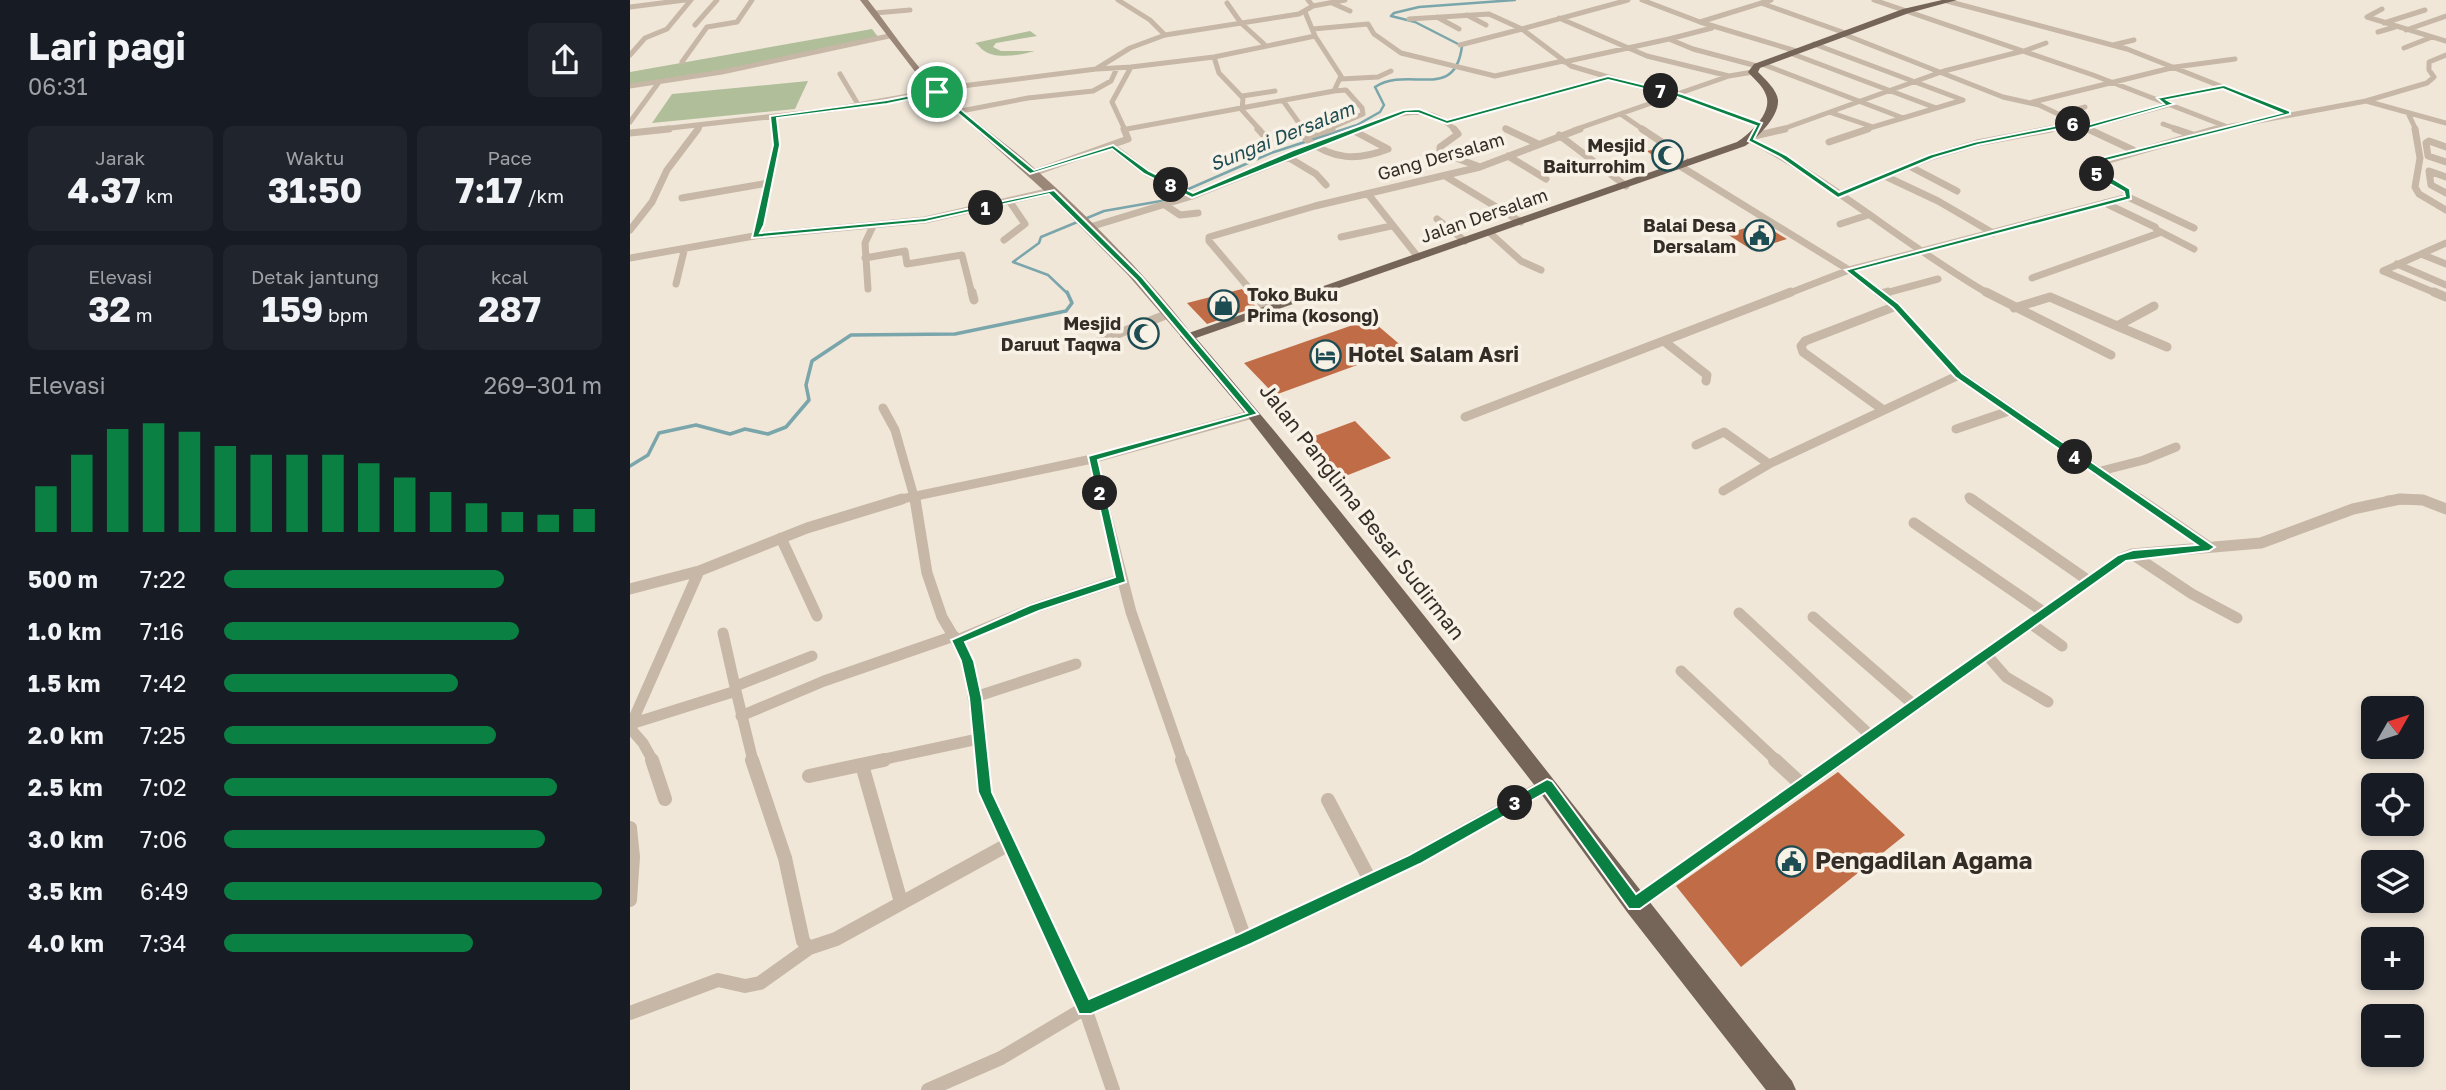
<!DOCTYPE html>
<html lang="id">
<meta charset="utf-8">
<style>
:root{--surface:#171b24;--page:#20242c;--text:#f1f3f6;--muted:#9ea1a6;--accent:#0b8043}
body{margin:0;font-family:"Golos Text",sans-serif;background:var(--page);color:var(--text);height:100vh;display:flex;flex-direction:column;font-size:26px;white-space:nowrap}
*{box-sizing:border-box;margin:0}
p{font-size:23px;color:var(--muted)}
.icon{flex:none;width:38px;height:38px;fill:none;stroke:currentColor;stroke-width:2;stroke-linecap:round;stroke-linejoin:round}
.map{position:relative;flex:1;overflow:hidden}
.side{display:flex;flex-direction:column;background:var(--surface);width:630px}
.side>*{flex:none}
.needle{width:46px;rotate:51deg}
.buttons{position:absolute;left:1731px;top:696px;display:grid;gap:14px}
.buttons a{display:grid;place-items:center;width:63px;height:63px;border-radius:10px;background:var(--surface);box-shadow:0 4px 10px #0003;font-size:35px}
.pin{position:absolute;display:grid;place-items:center;width:60px;height:60px;color:#fff;margin:-30px;border:4px solid #fff;border-radius:50%;box-shadow:0 2px 7px #0007}
.km{position:absolute;width:35px;height:35px;margin:-18px;border-radius:50%;background:#222;color:#fff;font-size:19px;line-height:35px;text-align:center}
.round{display:grid;place-items:center;flex:none;width:74px;height:74px;border-radius:10px;background:var(--page)}
.summary{display:flex;align-items:center;justify-content:space-between;height:119px;padding:0 28px}
h1{font-size:38px;font-weight:700;line-height:52px}
.metrics{display:grid;grid-template-columns:repeat(3,1fr);gap:10px;height:119px;padding:7px 28px}
.metrics div{display:grid;align-content:center;border-radius:10px;background:var(--page);text-align:center}
.metrics b{font-size:35px;font-weight:700}
.metrics small{font-size:19px;font-weight:400}
.metrics p{font-size:19px}
.chart{height:196px;padding:14px 28px}
.chart p{display:flex;justify-content:space-between}
.chart svg{width:100%;height:126px;margin-top:7px;stroke:var(--accent);stroke-width:6}
ul{padding:0 28px;list-style:none;font-size:23px}
li{display:grid;grid-template-columns:112px 84px 1fr;align-items:center;height:52px}
li i{height:18px;border-radius:9px;background:var(--accent)}
main{display:flex;flex:1;min-height:0}
.map>svg:first-child{display:block}
.green{fill:#b0be9a}
.lines{fill:none;stroke-linecap:round;stroke-linejoin:round}
.stream-far1{stroke:#7aa6ab;stroke-width:2.5}
.stream{stroke:#7aa6ab;stroke-width:3.5}
.building{fill:#c06d47}
.street-tunnel{stroke:#cac2b5;stroke-width:7;stroke-dasharray:7 3.5;stroke-linecap:butt}
.street-far4{stroke:#c7b7a6;stroke-width:5}
.street-far3{stroke:#c7b7a6;stroke-width:7}
.street-far2{stroke:#c7b7a6;stroke-width:9}
.street-far1{stroke:#c7b7a6;stroke-width:11}
.street{stroke:#c7b7a6;stroke-width:14}
.secondary{fill:#9b8778;fill-rule:evenodd}
.primary{fill:#756458;fill-rule:evenodd}
.route{fill:#0b8043;stroke:#fff;stroke-width:2;fill-rule:evenodd}
.labels{text-anchor:middle;stroke-width:7;stroke-linejoin:round;paint-order:stroke}
.far-poi-label{font-size:18px;font-weight:bold;fill:#342c27;stroke:#f8f1e5;text-anchor:end}
.far-street-label{font-size:18px;fill:#342c27;stroke:#f8f1e5}
.far-water-label{font-size:19px;font-style:italic;fill:#1e4c53;stroke:#f8f1e5}
.poi-label{font-size:21px;font-weight:bold;fill:#342c27;stroke:#f8f1e5;text-anchor:start}
.street-label{font-size:21px;fill:#342c27;stroke:#f8f1e5}
.near-poi-label{font-size:24px;font-weight:bold;fill:#342c27;stroke:#f8f1e5;text-anchor:start}
</style>
<main>
<section class="side">
<div class="summary"><div><h1>Lari pagi</h1><p>06:31</p></div><a class="round"><svg class="icon" aria-label="share" viewBox="0 0 24 24"><path d="M12 15V3M7 8l5-5 5 5M5 13v7h14v-7"/></svg></a></div>
<div class="metrics">
<div><p>Jarak</p><b>4.37<small> km</small></b></div>
<div><p>Waktu</p><b>31:50</b></div>
<div><p>Pace</p><b>7:17<small> /km</small></b></div>
</div>
<div class="metrics">
<div><p>Elevasi</p><b>32<small> m</small></b></div>
<div><p>Detak jantung</p><b>159<small> bpm</small></b></div>
<div><p>kcal</p><b>287</b></div>
</div>
<div class="chart"><p><span>Elevasi</span>269–301 m</p>
<svg viewBox="0 0 160 44" preserveAspectRatio="none"><path d="M5 44V28M15 44V17M25 44V8M35 44V6M45 44V9M55 44V14M65 44V17M75 44V17M85 44V17M95 44V20M105 44V25M115 44V30M125 44V34M135 44V37M145 44V38M155 44V36"/></svg>
</div>
<ul>
<li><b>500 m</b>7:22<i style="width:74%"></i></li>
<li><b>1.0 km</b>7:16<i style="width:78%"></i></li>
<li><b>1.5 km</b>7:42<i style="width:62%"></i></li>
<li><b>2.0 km</b>7:25<i style="width:72%"></i></li>
<li><b>2.5 km</b>7:02<i style="width:88%"></i></li>
<li><b>3.0 km</b>7:06<i style="width:85%"></i></li>
<li><b>3.5 km</b>6:49<i style="width:100%"></i></li>
<li><b>4.0 km</b>7:34<i style="width:66%"></i></li>
</ul>
</section>
<div class="map">
<svg width="1816" height="1090" viewBox="0 0 1816 1090">
<rect width="100%" height="100%" fill="#f0e7d9"/>
<path class="green" d="M242 29 249 38 114 68 0 86V72Z
M400 31 407 36 366 43 363 47 371 51H405C391 55 365 60 353 50 350 48 349 45 345 43Z
M178 81 165 109 22 123 42 94Z"/>
<g class="lines">
<path class="stream-far1" d="M438 294 418 275 383 262 409 243 411 237 474 211 531 201 641 153 727 125 750 112 754 105 745 87C779 65 825 103 832 46L785 22 761 16 764 13 789 7 885 0"/>
<path class="stream" d="M0 466 18 455 29 433 66 425 100 434 115 429 138 434 156 427 179 400 176 385 182 361 221 335 325 334 436 311 442 303 437 292"/>
</g>
<path class="building" d="M1030 148 1038 153 1044 150 1054 158 1034 165 1017 151Z
M1130 223 1157 239 1122 250 1097 234Z
M612 289 626 307 577 324 557 303Z
M740 319 774 348 645 395 614 363Z
M725 421 761 458 708 479 674 440Z
M1208 772 1275 835 1111 967 1046 886Z"/>
<g class="lines">
<path class="street-tunnel" d="M1039 147 1057 162"/>
<path class="street-far4" d="M488 0 520 20 535 35
M998 0 892 29 941 66 1046 97
M1012 0 1070 22
M1141 0 1070 22 1166 51
M1244 0 1463 75 1595 126
M1317 1 1497 49 1658 113
M597 3 611 23 634 44
M702 3 720 11
M1131 3 1215 33
M683 6 715 0
M0 7 55 0
M1752 9 1737 17 1816 41
M245 13 280 10
M837 15 856 25
M807 17 829 29
M929 18 1017 56 1099 76
M779 19 859 14 892 29 830 45
M1754 23 1795 10
M65 25 87 0
M1082 28 1039 39 1063 49 1127 66
M683 29 738 24 744 34 771 53 865 76 933 61
M1776 30 1816 16
M1748 32 1765 27
M1213 34 1373 97 1409 105 1462 130
M685 36 711 76 704 91 716 90 732 108 733 114 696 130
M1184 44 1333 100 1243 127 1202 113
M1483 45 1504 40
M1774 48 1802 37
M1394 51 1416 43
M1160 53 1306 108
M0 55 15 38 37 29 61 0
M1816 55 1799 62V70L1804 77 1797 83 1736 101 1816 123
M584 57 589 73 613 98 612 110 630 130
M52 62 77 27 107 22 122 0
M934 62 1039 39
M1132 64 1273 118
M501 67 584 57 685 36 675 12
M467 69 501 67 482 102 495 130
M210 74 229 106
M711 79 748 77 761 71
M0 86 92 72 259 36
M612 96 645 91
M1050 96 1130 125
M1530 100 1592 87
M654 102 674 130
M1403 102 1545 67 1605 59
M331 111 398 98 463 91 481 81 487 68
M1778 113 1786 130
M1430 114 1455 107
M992 115 1014 130
M144 116 145 130
M0 122 29 82
M817 122 978 78
M1533 124 1550 130
M1457 127 1541 104
M875 128 880 130
M497 129 704 91
M23 130 199 110 340 85 466 69 500 48 535 35 669 14 683 6 678 0
M67 130 71 125
M724 130C759 117 794 98 825 130
M944 130 1099 76 1123 72
M1150 130 1314 71 1393 51
M1233 130 1243 127
M1412 130 1449 123
M1580 130 1736 101"/>
<path class="street-far3" d="M674 129 676 139C703 160 727 161 758 149L726 132
M824 129 828 134 810 147V152L850 167
M876 129 908 144
M1012 129 1039 147
M1458 129 1503 150
M1545 129 1563 135
M1785 129 1790 158 1785 187 1789 194 1816 210
M0 133 39 129
M929 135 996 186
M1124 136 1155 129
M675 137 702 129
M1121 140C1205 183 1277 247 1359 294
M1199 142 1238 129
M483 147 517 173 562 196
M1816 147 1799 141 1796 143 1798 156 1816 162
M656 156 686 174 696 185
M878 156 916 179
M587 162 634 146 639 141 628 129
M1050 166 1219 270 1250 294
M1281 167 1327 191
M403 173 498 139 494 129
M815 176 891 222
M1257 177 1308 201 1363 233
M1816 177 1799 171 1801 185 1816 193
M738 194 788 257
M1208 195 1301 157 1347 143 1421 129
M1498 197 1564 228
M52 198 138 183
M535 205 550 215 568 213
M807 219 835 241
M1210 224 1238 215
M460 227 562 196 728 129
M0 230 22 202 37 170 68 129
M1529 231 1564 249
M860 233 891 261 911 270
M124 236 130 225 147 145 145 129
M711 237 761 226
M374 240 395 224 380 202
M1791 254 1816 264
M0 258 124 236 295 220 421 191
M235 258 275 251 277 264 332 255 342 294
M1767 264 1816 285
M1402 278 1529 233 1525 227 1475 203
M46 284 54 251
M238 289 235 243 243 226
M624 294 579 241V237L685 206 850 167 950 129
M1157 294 1219 270 1498 197 1497 191 1455 167 1586 129
M1252 294 1308 279
M1808 294 1753 271 1816 243"/>
<path class="street-far2" d="M342 292 344 300
M623 292 637 309
M1248 292 1266 306 1329 375 1511 500
M1356 292 1481 355
M1804 292 1816 297
M1251 294 1258 292
M1384 308 1420 297 1487 326 1524 306
M1487 326 1537 347
M1035 342 1077 375 1076 381
M452 348 538 314
M253 408 265 430 285 500
M1252 409 1173 352 1171 346 1175 341 1266 306
M835 417 1161 292
M1326 429 1379 411
M1066 445 1094 432 1139 464
M462 459 473 500
M1467 472 1514 460 1546 447
M1093 491 1139 464 1329 375
M1339 497 1344 500
M267 500 462 459 623 414
M1758 500H1792"/>
<path class="street-far1" d="M285 499 297 573 312 617 338 661 352 761
M472 499 501 612 553 761
M1341 499 1459 581
M1509 499 1579 547
M1771 499 1793 500 1816 509
M1284 523 1415 613
M151 538 187 616
M1502 554 1562 594 1607 618
M0 589 69 571
M1109 613 1241 736
M1183 617 1284 705
M1400 623 1432 646
M93 633 106 691
M327 640 404 608 492 579
M1356 654 1376 677 1418 702
M1051 671 1147 761
M106 686 182 656
M345 697 446 664
M111 716 194 681 324 636
M4 723 106 691 123 761
M0 727 69 571 177 528 272 499
M0 728 13 743 23 761
M246 761 348 739
M1205 761 1492 558 1502 554 1631 543 1723 509 1770 499"/>
<path class="street" d="M22 760 35 799
M122 760 155 858 173 941 179 948 206 939 379 844
M352 760 355 792 455 1008 483 1090
M552 760 615 939
M1145 760 1172 785
M232 765 271 902
M179 776 254 760
M698 800 740 880
M0 828 3 857 0 900
M1005 903 1208 760
M0 1013 88 980 115 986 130 983 179 948
M298 1090 371 1058 455 1008 615 939 784 859 917 785"/>
<path class="secondary" d="M230 0H238C261 29 281 61 308 88 334 114 365 135 394 159 450 208 519 277 563 336L561 339H553L498 275 420 196 293 82Z"/>
<path class="primary" d="M1312 0H1327L1279 13 1130 68 1128 72C1135 79 1147 90 1148 100 1149 117 1127 138 1115 146L566 338C772 579 963 834 1162 1081L1166 1090H1136L997 912 909 791 790 638 618 417 550 336 1107 142C1120 134 1143 112 1136 95 1133 86 1124 79 1118 72L1124 64 1273 9Z"/>
</g>
<path class="route" d="M978 76 1052 94 1132 123 1124 139 1156 155 1209 192 1299 155 1344 142 1449 121 1457 125 1534 104 1527 98 1594 85 1660 111V114L1460 165 1500 189 1501 199 1226 271 1269 304 1332 373 1585 547 1579 551 1496 561 1010 909H999L915 793 790 864 621 944 461 1014H449L348 792 339 698 331 661 321 640 400 605 485 577 458 456 617 413 506 280 419 194 295 222 122 238 143 145 140 116 257 100 307 90 404 170 483 145 519 171 563 193 663 150 773 110 789 109 817 120ZM978 80 1047 97 1126 126 1118 141 1151 158 1208 198 1304 158 1348 145 1448 125 1457 129 1544 104 1537 100 1593 89 1651 113 1455 162 1453 169 1494 192 1495 196 1215 270 1263 308 1325 377 1567 545 1503 550 1488 555 1006 894 922 781 917 779 779 855 609 934 459 999 362 792 352 698 344 661 335 642 409 611 496 582 468 460 628 414 512 277 424 190 295 218 130 233 134 225 150 145 147 118 257 104 305 94 400 174 482 149 514 174 562 198 776 113H788L817 124Z"/>
<defs>
<symbol id="mosque-ring" viewBox="-11 -11 22 22"><circle r="9.5" fill="#f8f1e5" stroke="#1e4c53" stroke-width="1.5"/><path d="M3.5-4.9A6 6 0 1 0 3.5 4.9A5 5 0 1 1 3.5-4.9Z" fill="#1e4c53"/></symbol>
<symbol id="civic-ring" viewBox="-11 -11 22 22"><circle r="9.5" fill="#f8f1e5" stroke="#1e4c53" stroke-width="1.5"/><path d="M-.6-6.5H3V-4.5H.6V-3L4-1V1h2V6H-6V1h2V-1L-.6-3ZM-1.2 2.5V6h2.4V2.5Z" fill="#1e4c53"/></symbol>
<symbol id="shop-ring" viewBox="-11 -11 22 22"><circle r="9.5" fill="#f8f1e5" stroke="#1e4c53" stroke-width="1.5"/><path d="M-5-2.5h2.3a2.7 3.5 0 0 1 5.4 0H5L5.5 6h-11ZM-1.5-2.5h3a1.5 2.3 0 0 0-3 0Z" fill="#1e4c53"/></symbol>
<symbol id="hotel-ring" viewBox="-11 -11 22 22"><circle r="9.5" fill="#f8f1e5" stroke="#1e4c53" stroke-width="1.5"/><path d="M-6-4.5h1.5V1H6V5H4.5V3h-9V5H-6ZM-4 0a1.8 1.8 0 1 1 3.6 0ZM.5 0V-2.5h3Q6-2.5 6 0Z" fill="#1e4c53"/></symbol>
</defs>
<g fill-rule="evenodd">
<use href="#mosque-ring" x="1020" y="138" width="35" height="35"/>
<use href="#civic-ring" x="1112" y="218" width="35" height="35"/>
<use href="#shop-ring" x="576" y="288" width="35" height="35"/>
<use href="#mosque-ring" x="496" y="316" width="35" height="35"/>
<use href="#hotel-ring" x="678" y="338" width="35" height="35"/>
<use href="#civic-ring" x="1144" y="844" width="35" height="35"/>
</g>
<g class="labels">
<g class="far-poi-label">
<text x="1015" y="152">Mesjid<tspan x="1015" dy="21">Baiturrohim</tspan></text>
<text x="1106" y="232">Balai Desa<tspan x="1106" dy="21">Dersalam</tspan></text>
<text x="617" y="301" text-anchor="start">Toko Buku<tspan x="617" dy="21">Prima (kosong)</tspan></text>
<text x="491" y="330">Mesjid<tspan x="491" dy="21">Daruut Taqwa</tspan></text>
</g>
<g class="far-street-label">
<text transform="translate(811 157) rotate(-16)" y="6">Gang Dersalam</text>
<text transform="translate(854 216) rotate(-19)" y="6">Jalan Dersalam</text>
</g>
<g class="far-water-label">
<text transform="translate(652 136) rotate(-22)" y="7">Sungai Dersalam</text>
</g>
<g class="poi-label">
<text x="718" y="362">Hotel Salam Asri</text>
</g>
<g class="street-label">
<text transform="translate(732 512) rotate(52)" y="7">Jalan Panglima Besar Sudirman</text>
</g>
<g class="near-poi-label">
<text x="1185" y="869">Pengadilan Agama</text>
</g>
</g>
</svg>
<div class="buttons">
<a><svg class="needle" viewBox="-14 -14 28 28"><path d="M0-13l5 13h-10z" fill="#e53935"/><path d="M0 13l5-13h-10z" fill="#9ea1a6"/></svg></a>
<a><svg class="icon" aria-label="locate" viewBox="0 0 24 24"><circle cx="12" cy="12" r="6"/><path d="M12 2v4M12 18v4M2 12h4M18 12h4"/></svg></a>
<a><svg class="icon" aria-label="layers" viewBox="0 0 24 24"><path d="M12 4l9 5-9 5-9-5zM3 14l9 5 9-5"/></svg></a>
<a>+</a>
<a>−</a>
</div>
<div class="pin" style="left:307px;top:92px;background:#1e9e55"><svg class="icon" aria-label="arrive" viewBox="0 0 24 24"><path d="M6 21V4h12l-3 4 3 4H6"/></svg></div>
<b class="km" style="left:356px;top:208px">1</b>
<b class="km" style="left:470px;top:493px">2</b>
<b class="km" style="left:885px;top:803px">3</b>
<b class="km" style="left:1445px;top:457px">4</b>
<b class="km" style="left:1467px;top:174px">5</b>
<b class="km" style="left:1443px;top:124px">6</b>
<b class="km" style="left:1031px;top:91px">7</b>
<b class="km" style="left:541px;top:185px">8</b>
</div>
</main>
